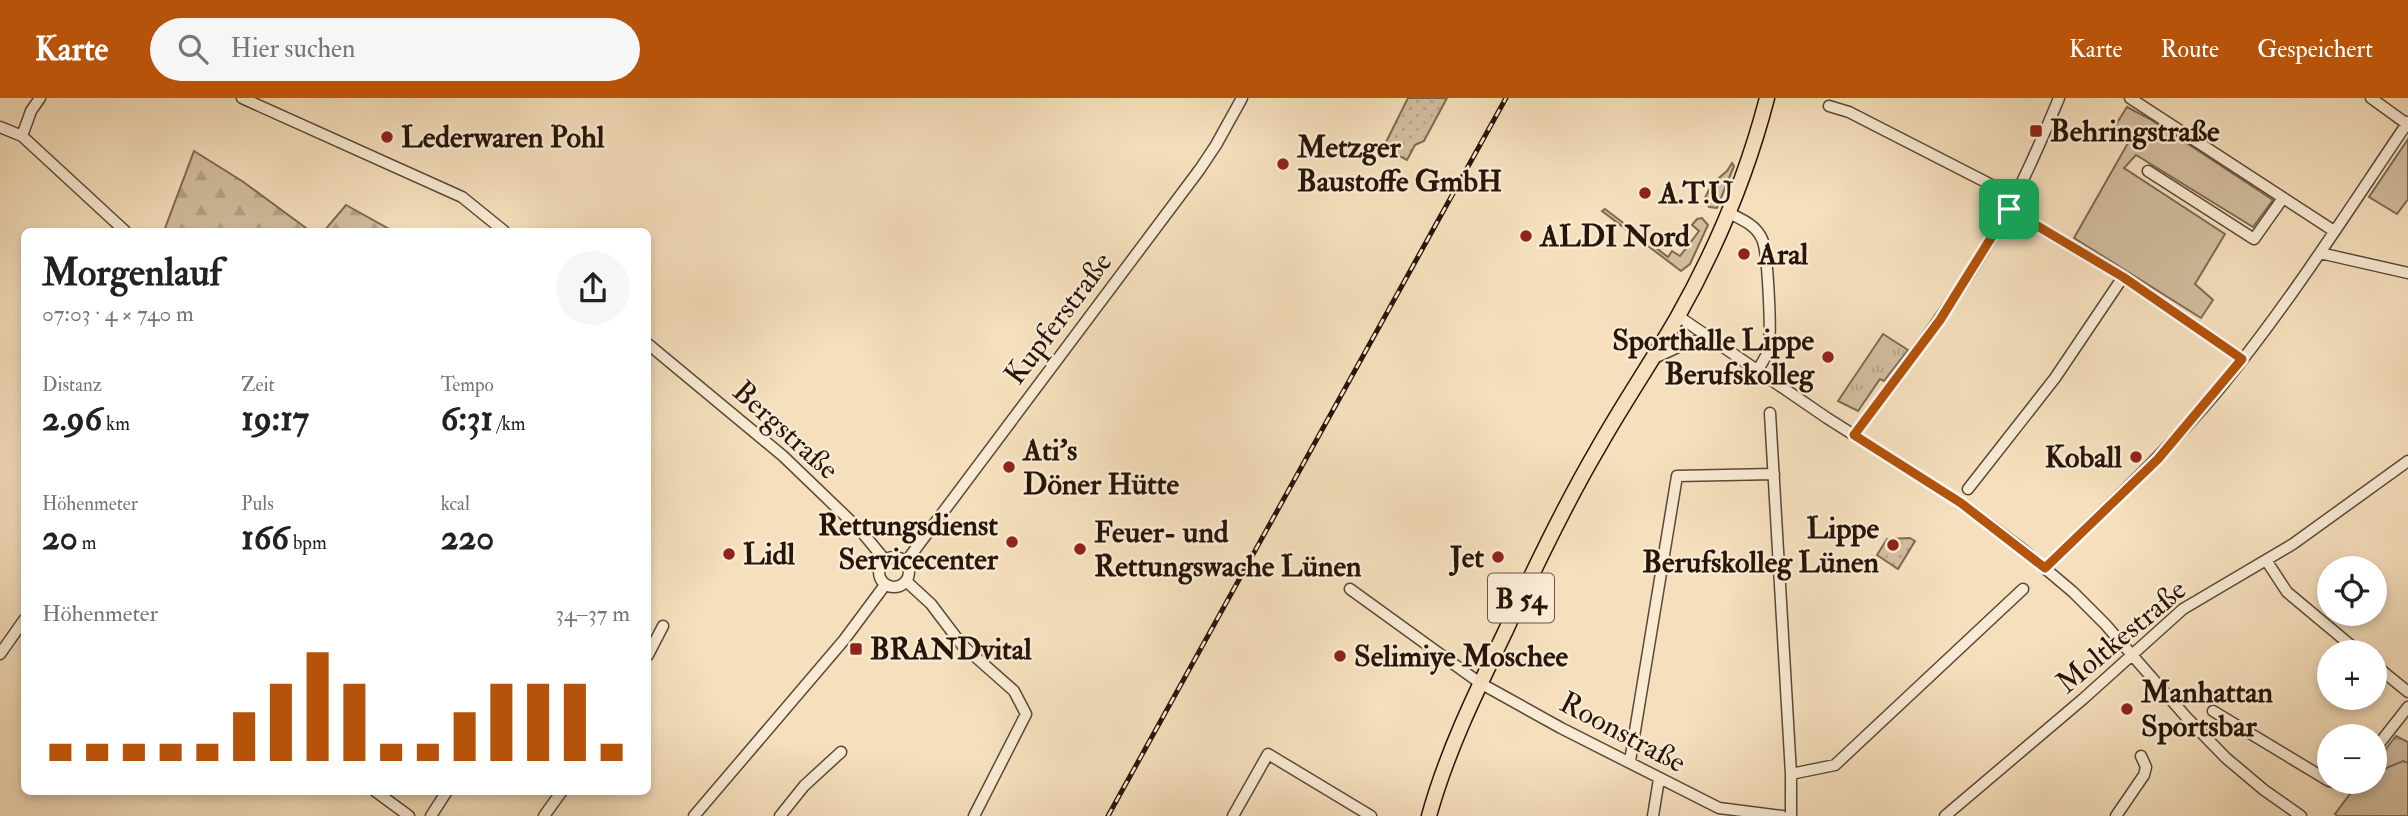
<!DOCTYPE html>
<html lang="de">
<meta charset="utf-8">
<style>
:root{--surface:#fff;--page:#f6f6f6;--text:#222;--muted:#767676;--accent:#b45309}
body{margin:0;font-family:"IM FELL Double Pica",serif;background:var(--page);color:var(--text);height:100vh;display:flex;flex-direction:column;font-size:26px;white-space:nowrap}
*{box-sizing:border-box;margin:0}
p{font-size:23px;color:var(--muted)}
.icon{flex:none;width:38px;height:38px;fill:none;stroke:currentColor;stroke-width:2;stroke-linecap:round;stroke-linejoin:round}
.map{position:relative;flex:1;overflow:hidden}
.sheet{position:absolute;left:21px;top:130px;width:630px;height:567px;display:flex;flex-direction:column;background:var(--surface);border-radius:10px;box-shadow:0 4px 10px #0003}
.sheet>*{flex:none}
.fabs{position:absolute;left:2317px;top:458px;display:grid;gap:14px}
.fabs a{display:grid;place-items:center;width:70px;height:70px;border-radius:50%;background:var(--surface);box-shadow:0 4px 10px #0003;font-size:35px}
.pin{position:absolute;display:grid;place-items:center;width:60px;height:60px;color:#fff;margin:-30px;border-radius:14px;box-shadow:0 4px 10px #0006}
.round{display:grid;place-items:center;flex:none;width:74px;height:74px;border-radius:37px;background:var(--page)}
.headline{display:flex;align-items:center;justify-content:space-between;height:119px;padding:0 21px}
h1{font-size:38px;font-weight:700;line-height:52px}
.figures{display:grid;grid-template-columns:repeat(3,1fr);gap:10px;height:119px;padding:7px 21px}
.figures div{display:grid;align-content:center}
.figures b{font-size:35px;font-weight:700}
.figures small{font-size:19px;font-weight:400}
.figures p{font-size:19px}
.chart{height:196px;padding:14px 21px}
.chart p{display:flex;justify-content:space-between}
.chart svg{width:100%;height:126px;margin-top:7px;stroke:var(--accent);stroke-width:6}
header{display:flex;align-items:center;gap:42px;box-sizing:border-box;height:98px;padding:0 35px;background:var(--accent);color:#fff}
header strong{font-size:33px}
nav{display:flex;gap:38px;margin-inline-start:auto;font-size:24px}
.search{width:490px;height:63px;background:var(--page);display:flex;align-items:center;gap:18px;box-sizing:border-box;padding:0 24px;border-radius:38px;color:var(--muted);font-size:26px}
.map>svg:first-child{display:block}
.grass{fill:#d2bd9e;stroke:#7d6954;stroke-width:2}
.forest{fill:url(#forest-firs);stroke:#7d6954;stroke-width:2}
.park{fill:url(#park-tufts);stroke:#7d6954;stroke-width:2}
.garden{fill:url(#garden-dots);stroke:#7d6954;stroke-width:2}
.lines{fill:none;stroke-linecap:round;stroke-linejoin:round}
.minor-casing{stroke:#5b4836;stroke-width:13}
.major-casing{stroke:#28150a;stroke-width:17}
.minor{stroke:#f8ead3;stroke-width:10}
.major{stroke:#f5dfbc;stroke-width:14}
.rail-casing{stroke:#28150a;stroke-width:5}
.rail{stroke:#f8ead3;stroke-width:2.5;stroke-dasharray:8;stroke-linecap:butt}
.route-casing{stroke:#fff;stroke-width:14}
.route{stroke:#b45309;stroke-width:9}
.poi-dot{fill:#8f2418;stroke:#f8ead3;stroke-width:2.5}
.labels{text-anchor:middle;stroke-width:5;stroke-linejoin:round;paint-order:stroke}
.shield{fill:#f8ead3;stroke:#665546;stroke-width:2}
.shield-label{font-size:28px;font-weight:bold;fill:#28150a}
.poi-label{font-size:30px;font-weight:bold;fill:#28150a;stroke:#f8ead3;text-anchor:start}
.street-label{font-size:30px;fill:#28150a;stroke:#f8ead3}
</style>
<header>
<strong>Karte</strong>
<div class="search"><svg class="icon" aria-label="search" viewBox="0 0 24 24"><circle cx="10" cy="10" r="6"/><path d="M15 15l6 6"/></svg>Hier suchen</div>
<nav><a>Karte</a><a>Route</a><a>Gespeichert</a></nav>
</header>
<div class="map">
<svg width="2408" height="718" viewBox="0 0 2408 718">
<defs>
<pattern id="forest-firs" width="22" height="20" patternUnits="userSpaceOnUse" patternTransform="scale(1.75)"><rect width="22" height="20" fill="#d2bd9e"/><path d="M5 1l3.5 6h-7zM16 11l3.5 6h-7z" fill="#b4a287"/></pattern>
<pattern id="park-tufts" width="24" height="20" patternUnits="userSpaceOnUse" patternTransform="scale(1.75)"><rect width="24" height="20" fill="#d2bd9e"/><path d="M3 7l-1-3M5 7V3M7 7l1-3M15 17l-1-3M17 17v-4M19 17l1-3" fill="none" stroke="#b4a287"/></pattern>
<pattern id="garden-dots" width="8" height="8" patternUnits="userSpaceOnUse" patternTransform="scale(1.75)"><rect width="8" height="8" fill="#d2bd9e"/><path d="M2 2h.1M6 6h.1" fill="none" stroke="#b4a287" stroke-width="1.8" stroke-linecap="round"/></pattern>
</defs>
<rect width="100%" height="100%" fill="#f5dfbc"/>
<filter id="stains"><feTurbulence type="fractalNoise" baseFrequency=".00286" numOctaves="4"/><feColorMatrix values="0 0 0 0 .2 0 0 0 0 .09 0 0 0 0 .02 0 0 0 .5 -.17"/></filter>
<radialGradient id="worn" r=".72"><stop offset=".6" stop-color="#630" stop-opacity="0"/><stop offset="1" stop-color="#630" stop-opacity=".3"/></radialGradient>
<path class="grass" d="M2127 9 2150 21 2273 102 2253 129 2136 57 2124 70 2225 136 2195 186 2213 202 2201 220 2074 140 2128 45 2113 31Z
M2408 41V101L2397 116 2369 99Z
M1732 65 1734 68 1717 110 1709 109 1704 102 1712 86 1727 73Z
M1605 111 1668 159 1672 153 1680 158 1699 133 1692 127 1697 121 1702 120 1708 127 1690 166 1681 173 1602 113Z
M2403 662 2408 665V718H2337L2335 716 2359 684H2375V675Z"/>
<path class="forest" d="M194 53 242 83 310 133H164Z
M346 107 389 131 388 133H324Z
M2396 638 2408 644V665L2403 663 2375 675V665Z"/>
<path class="park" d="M1883 236 1908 252 1884 283 1880 281 1858 313 1838 303Z"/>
<path class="garden" d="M1408 0H1447L1424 43 1415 47 1407 62 1383 50Z
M1910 440 1915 443 1898 471 1877 457 1887 441Z"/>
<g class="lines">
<defs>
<path id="minor" d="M242 0 462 99 504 133
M2130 0 2334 133
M2371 0 2407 26
M1829 8 1849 14 2015 99
M0 29 22 38 125 133
M22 38 31 13 40 0
M2148 73 2254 141 2283 100
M2009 111 2123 179 2242 261
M1729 115C1741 121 1756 127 1762 141 1768 153 1772 240 1768 254 1765 260 1761 267 1757 273
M2320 155 2408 175
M1678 218 1827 320 1961 405 2022 451 2073 494 2105 526 2187 620 2226 660 2264 692 2301 718
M648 246 783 358 861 433 885 462
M1652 261 1689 244 1711 241
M1770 315 1791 676V718
M1854 337C1910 263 1966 189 2010 107 2029 73 2044 36 2059 0
M1968 391 2055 280 2123 179
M879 474a15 15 0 1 1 30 0a15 15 0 1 1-30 0Z
M2266 462 2287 494 2360 555
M905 465 1200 71 1216 47 1242 0
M2045 470C2105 411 2166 355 2220 290 2289 206 2347 114 2408 24
M906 483 931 506 962 547 1014 593 1026 616 974 718
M1350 491 1480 585 1561 630 1719 710 1782 718
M0 556 24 522
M648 557 663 528
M2375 567 2408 594
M2213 613 2329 683
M2375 651 2408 609
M1630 663 1677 378 1774 376
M1791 676 1835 667 2023 491
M2333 684H2345
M375 693 409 718
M431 718 447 693
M544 718 562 693
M694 718 844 542 885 487
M780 718 804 688 841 654
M1233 718 1268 656 1371 718
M1653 718 1659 681
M1945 718 2083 601 2183 511 2293 446 2408 363
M2116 718 2144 677 2146 669 2141 658"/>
<path id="major" d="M1429 718C1447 653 1477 592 1506 532 1534 471 1563 410 1597 352 1622 307 1651 265 1677 220 1716 151 1747 77 1767 0"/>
</defs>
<use href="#minor" class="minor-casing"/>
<use href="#major" class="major-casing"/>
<use href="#minor" class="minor"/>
<use href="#major" class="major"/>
<defs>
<path id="rail" d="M1108 718 1506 0"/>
</defs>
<use href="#rail" class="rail-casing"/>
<use href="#rail" class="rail"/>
</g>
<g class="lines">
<defs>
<path id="route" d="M2009 111 2123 179 2242 261 2158 361 2045 470 1961 405 1854 337 1940 222Z"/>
</defs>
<use href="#route" class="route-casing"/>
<use href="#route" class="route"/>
</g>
<g class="poi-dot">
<rect x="2029" y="26" width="14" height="14" rx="3.5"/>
<circle cx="387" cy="39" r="7"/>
<circle cx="1283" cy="66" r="7"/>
<circle cx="1645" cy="95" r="7"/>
<circle cx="1526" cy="138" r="7"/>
<circle cx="1744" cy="156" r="7"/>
<circle cx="1828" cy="259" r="7"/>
<circle cx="2136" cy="359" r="7"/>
<circle cx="1009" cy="369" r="7"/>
<circle cx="1012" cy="444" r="7"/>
<circle cx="1893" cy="447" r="7"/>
<circle cx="1080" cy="451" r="7"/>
<circle cx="729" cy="456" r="7"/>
<circle cx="1498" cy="459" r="7"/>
<rect x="849" y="544" width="14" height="14" rx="3.5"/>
<circle cx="1340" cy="558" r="7"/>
<circle cx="2127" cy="611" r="7"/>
</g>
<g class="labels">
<rect class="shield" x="1488" y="475.5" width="66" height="49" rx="5"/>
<g class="shield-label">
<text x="1521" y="510">B 54</text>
</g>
<g class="poi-label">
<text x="2050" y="43">Behringstraße</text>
<text x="401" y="49">Lederwaren Pohl</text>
<text x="1297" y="59">Metzger<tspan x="1297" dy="34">Baustoffe GmbH</tspan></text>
<text x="1659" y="105">A.T.U</text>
<text x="1540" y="148">ALDI Nord</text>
<text x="1758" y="166">Aral</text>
<text x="1814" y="252" text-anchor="end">Sporthalle Lippe<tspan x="1814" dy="34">Berufskolleg</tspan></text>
<text x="1023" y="362">Ati's<tspan x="1023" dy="34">Döner Hütte</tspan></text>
<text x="2122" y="369" text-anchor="end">Koball</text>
<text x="998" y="437" text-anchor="end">Rettungsdienst<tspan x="998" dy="34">Servicecenter</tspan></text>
<text x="1879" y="440" text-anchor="end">Lippe<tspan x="1879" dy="34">Berufskolleg Lünen</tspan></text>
<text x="1094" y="444">Feuer- und<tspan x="1094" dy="34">Rettungswache Lünen</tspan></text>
<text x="743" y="466">Lidl</text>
<text x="1484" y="469" text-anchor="end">Jet</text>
<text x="870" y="561">BRANDvital</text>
<text x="1354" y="568">Selimiye Moschee</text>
<text x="2141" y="604">Manhattan<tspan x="2141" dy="34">Sportsbar</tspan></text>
</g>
<g class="street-label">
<text transform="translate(1058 220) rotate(-53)" y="10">Kupferstraße</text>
<text transform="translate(786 332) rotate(42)" y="10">Bergstraße</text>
<text transform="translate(2121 538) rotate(-40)" y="10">Moltkestraße</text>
<text transform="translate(1623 634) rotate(28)" y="10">Roonstraße</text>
</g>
</g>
<rect width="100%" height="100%" filter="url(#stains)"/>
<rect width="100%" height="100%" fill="url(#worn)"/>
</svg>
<div class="fabs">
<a><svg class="icon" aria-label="locate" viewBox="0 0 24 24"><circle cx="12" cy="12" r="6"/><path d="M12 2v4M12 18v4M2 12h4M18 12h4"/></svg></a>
<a>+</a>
<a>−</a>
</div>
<div class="pin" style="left:2009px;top:111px;background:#1e9e55"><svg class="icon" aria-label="arrive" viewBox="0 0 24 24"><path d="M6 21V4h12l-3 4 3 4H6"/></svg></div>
<section class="sheet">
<div class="headline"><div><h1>Morgenlauf</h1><p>07:03 · 4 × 740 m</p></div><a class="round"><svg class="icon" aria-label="share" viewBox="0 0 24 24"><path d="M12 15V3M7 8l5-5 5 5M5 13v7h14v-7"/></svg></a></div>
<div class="figures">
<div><p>Distanz</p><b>2.96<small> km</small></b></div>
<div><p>Zeit</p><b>19:17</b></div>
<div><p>Tempo</p><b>6:31<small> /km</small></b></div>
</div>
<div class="figures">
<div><p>Höhenmeter</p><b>20<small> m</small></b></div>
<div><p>Puls</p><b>166<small> bpm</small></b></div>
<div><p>kcal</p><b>220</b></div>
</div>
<div class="chart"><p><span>Höhenmeter</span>34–37 m</p>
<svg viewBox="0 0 160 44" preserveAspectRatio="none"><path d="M5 44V38M15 44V38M25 44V38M35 44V38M45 44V38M55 44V27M65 44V17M75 44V6M85 44V17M95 44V38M105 44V38M115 44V27M125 44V17M135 44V17M145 44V17M155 44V38"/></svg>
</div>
</section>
</div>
